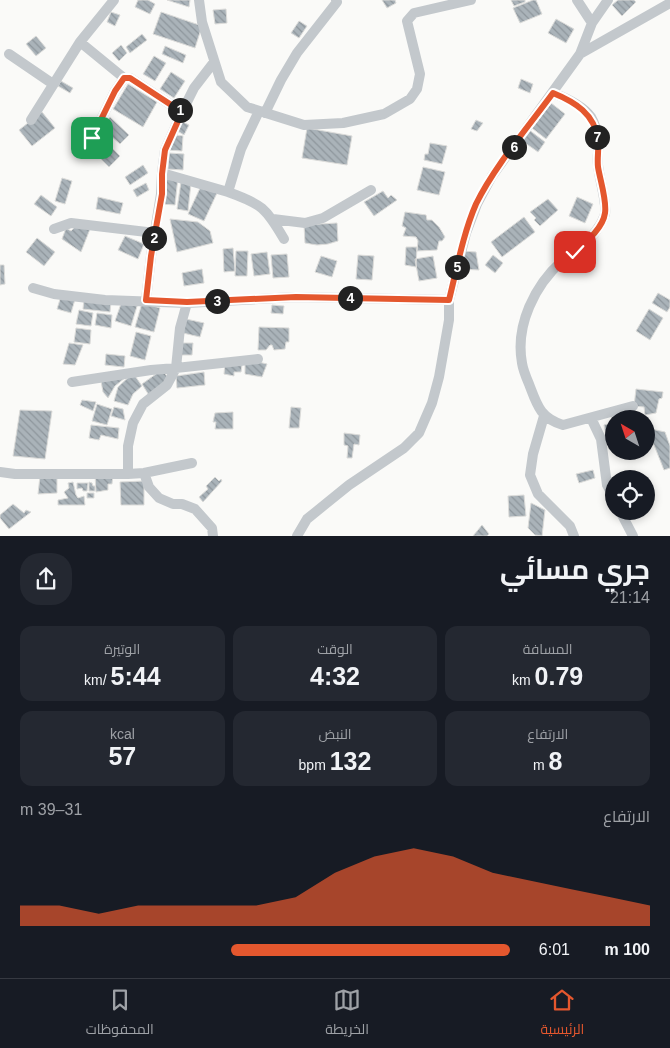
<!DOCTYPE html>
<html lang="ar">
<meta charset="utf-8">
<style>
:root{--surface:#171b24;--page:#242831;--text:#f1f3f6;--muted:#9ea1a6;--line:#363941;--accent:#e4572e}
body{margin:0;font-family:Helvetica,Cairo,sans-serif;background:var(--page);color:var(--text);direction:rtl;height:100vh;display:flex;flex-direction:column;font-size:19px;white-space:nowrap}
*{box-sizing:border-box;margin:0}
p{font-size:16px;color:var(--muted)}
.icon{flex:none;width:28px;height:28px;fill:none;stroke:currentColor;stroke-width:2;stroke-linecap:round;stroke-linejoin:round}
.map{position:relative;height:536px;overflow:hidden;direction:ltr}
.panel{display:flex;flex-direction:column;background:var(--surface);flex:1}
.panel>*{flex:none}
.needle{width:32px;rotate:321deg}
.controls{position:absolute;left:605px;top:410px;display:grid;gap:10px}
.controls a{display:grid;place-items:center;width:50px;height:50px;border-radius:50%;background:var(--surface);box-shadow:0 2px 8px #0003;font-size:25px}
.pin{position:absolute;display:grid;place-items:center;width:42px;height:42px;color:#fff;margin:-21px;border-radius:10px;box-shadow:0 2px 8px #0006}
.km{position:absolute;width:25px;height:25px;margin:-12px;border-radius:50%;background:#222;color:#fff;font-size:14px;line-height:25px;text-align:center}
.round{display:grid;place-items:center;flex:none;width:52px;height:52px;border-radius:20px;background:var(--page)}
.summary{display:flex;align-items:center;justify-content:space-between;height:85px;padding:0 20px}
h1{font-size:28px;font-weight:700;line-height:38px}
.figures{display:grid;grid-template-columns:repeat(3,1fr);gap:8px;height:85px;padding:5px 20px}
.figures div{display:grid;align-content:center;border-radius:12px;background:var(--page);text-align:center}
.figures b{font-size:25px;font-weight:700}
.figures small{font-size:14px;font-weight:400}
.figures p{font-size:14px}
.chart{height:140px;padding:10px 20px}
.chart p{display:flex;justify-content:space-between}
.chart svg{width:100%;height:90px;margin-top:5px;fill:var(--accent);opacity:.7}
ul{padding:0 20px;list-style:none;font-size:16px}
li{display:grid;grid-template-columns:80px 60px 1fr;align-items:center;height:38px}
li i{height:12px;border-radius:6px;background:var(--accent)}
.menu{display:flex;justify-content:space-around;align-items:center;height:70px;border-top:1px solid var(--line);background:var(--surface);font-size:14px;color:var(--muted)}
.menu a{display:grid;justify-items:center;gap:2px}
.menu .active{color:var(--accent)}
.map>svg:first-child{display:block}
.building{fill:url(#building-back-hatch);stroke:#dcdcda}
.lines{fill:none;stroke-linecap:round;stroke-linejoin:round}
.minor{stroke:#c3c8cc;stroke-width:10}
.route-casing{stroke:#fff;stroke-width:10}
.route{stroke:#e4572e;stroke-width:6}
</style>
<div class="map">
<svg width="670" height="536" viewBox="0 0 670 536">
<defs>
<pattern id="building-back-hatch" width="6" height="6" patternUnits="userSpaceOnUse" patternTransform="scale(1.25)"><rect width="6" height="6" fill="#aab3b9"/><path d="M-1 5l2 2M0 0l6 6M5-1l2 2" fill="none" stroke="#8e969c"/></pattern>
</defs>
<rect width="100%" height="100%" fill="#fafaf8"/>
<path class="building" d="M138 0H148L155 4 150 14 135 7Z
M167 0H190L189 7Z
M382 0H395L396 3 387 8Z
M511 0H525V2L514 6Z
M533 0H536L542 14 520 23 513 8Z
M618 0H634L636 2 622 16 612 5Z
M226 9 227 23 215 24 213 10Z
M111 12 120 15 115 26 107 22Z
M161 12 202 26 195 48 153 34Z
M556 19 574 29 566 43 548 33Z
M299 21 307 26 299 38 291 33Z
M142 34 147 40 130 53 126 47Z
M36 36 46 48 36 56 26 44Z
M121 45 127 53 119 61 112 53Z
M165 46 186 55 183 63 162 54Z
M154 56 166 63 155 81 143 74Z
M171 72 185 81 174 98 160 89Z
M521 79 533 84 530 93 518 88Z
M61 81 73 88 70 93 58 86Z
M128 84 157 102 143 127 113 109Z
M551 103 565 114 546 139 532 128Z
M42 112 55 128 32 146 19 130Z
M110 117 129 135 120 144 101 127Z
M476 120 483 123 477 131 471 129Z
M181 121 189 125 184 135 176 130Z
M307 128 352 136 347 165 302 158Z
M528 129 545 142 538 152 521 140Z
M174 135 183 136 182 151 169 150Z
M100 136 120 156 109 167 89 147Z
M430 143 447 146 442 164 424 160 425 154H428Z
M169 153 184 154 183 170 168 169Z
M143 165 148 173 130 185 125 177Z
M423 167 445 172 439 195 417 190Z
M165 175 178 177 175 205 162 204Z
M62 178 72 181 65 204 55 201Z
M181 182 191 183 188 211 177 209Z
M146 183 149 190 137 197 133 190Z
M201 186 217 193 204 221 188 214Z
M383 191 388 198 391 195 397 200 374 216 364 202Z
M41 195 57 207 51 216 34 204Z
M98 197 123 203 120 214 96 209Z
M577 197 593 204 585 223 569 216Z
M548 199 558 210 540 226 534 220 536 218 530 212Z
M405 212 426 215 427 220H432L439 227 445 237 442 241H439L437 250 417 251 418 241 416 237 403 236 406 228 402 226Z
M524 217 535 232 502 257 491 242Z
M170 219 198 222 210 231 213 243 177 252Z
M337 223 338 241 328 244 317 245 305 243 304 225Z
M77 225 90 229 81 252 62 239 66 228 71 231Z
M125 236 144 244 138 259 118 250Z
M37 238 55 252 44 266 26 252Z
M406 247H417L416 267 405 265Z
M233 248 235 271 224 272 223 249Z
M236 251H248L247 276H235Z
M460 251 476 252 479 270 460 269Z
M267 252 270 274 254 276 251 254Z
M287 254 289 277 273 278 271 255Z
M358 255 374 256 372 280 356 279Z
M493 255 503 263 495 273 485 265Z
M321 256 337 261 332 277 315 272Z
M433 256 437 278 419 281 415 259Z
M0 265H4L5 284 0 285Z
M202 269 204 283 184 286 182 273Z
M62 293 76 296 71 313 57 309Z
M658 293 670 300V307L667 312 652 303Z
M123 298 138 303 131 326 115 321Z
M84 299 111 302 110 312 83 309Z
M142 303 160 308 154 332 135 327Z
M272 305 284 306 283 314 271 313Z
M649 309 663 318 650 340 636 331Z
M79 310 93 313 91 326 76 324Z
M97 313 112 315 111 328 95 325Z
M186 319 204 323 200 337 183 333Z
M259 327 289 328V342H286L285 349 274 350 272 345H270L266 350H258Z
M76 328 91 330 90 344 74 342Z
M136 332 151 336 145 360 130 356Z
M69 343 83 345 75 365 63 364Z
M179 343H193L192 355H179Z
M106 354 125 356 124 367 105 365Z
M245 359 267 364 262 377 245 374Z
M225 363 242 365 241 372H234V376L224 374Z
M163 369 169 381 150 397 142 384Z
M204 372 205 385 177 388 176 376Z
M133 373 142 386 133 394 128 405 114 401 118 387Z
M126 377 115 386 108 398 103 392 101 381Z
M636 389 663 392 662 398 659 399 656 413 645 415 644 407 634 406Z
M82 400 96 402 93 411 80 405Z
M97 404 112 409 107 425 92 421Z
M114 407 123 409 125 420 111 416Z
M291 407 301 408 299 428H289Z
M20 410 52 411 45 459 13 456Z
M233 412V429H215L216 422H213L215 413Z
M608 424 611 429 614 428V450L612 451 608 448 610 444 606 434 604 425Z
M91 425 119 428 118 439 101 435 99 440 89 438Z
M646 428 665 432 670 446V468L664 470 654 445 646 432Z
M344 433 360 435 359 445 354 444 352 458H347L348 446 344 445Z
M593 470 595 478 579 483 576 474Z
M113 473 112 484H108V490L96 492 95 474Z
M40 476H57V493L38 494Z
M215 477 219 481 221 479 222 481 203 502 199 497 208 489 206 486Z
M144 481V505H121L120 482Z
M73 482 76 495 78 498 84 496 85 505H58V500L68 498 64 492 69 488 68 483Z
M89 482 92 483 93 486H95V491H89Z
M77 483H88L87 491H83L82 488 77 489Z
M87 493H94V498H87Z
M524 495 526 516 509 517 508 496Z
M531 503 545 510 542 536 535 535 528 528Z
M13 504 24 513 26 510 31 512 9 529 0 518V515Z
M482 525 489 534 487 536H473Z"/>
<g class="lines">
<path class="minor" d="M199 0 202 22 221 82 247 107 304 125 343 123 384 114 410 99 417 89 420 74 407 21 414 13 471 0
M577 0 592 23
M80 42 124 78
M9 54 53 84
M580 54 592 23 608 0
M553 93C566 98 582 105 591 117 595 124 597 132 598 139 599 148 597 157 598 165 599 178 607 203 605 214 604 217 602 222 600 225 591 241 576 249 562 261 535 285 515 325 522 363 523 370 526 377 529 384 537 405 540 418 563 425L633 406
M182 112 194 88 214 62
M265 113 281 80 297 53 337 2 336 0
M31 120 80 42 114 0
M92 138 115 91 124 78H130L182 112 165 150 162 173 228 192 241 149 259 111
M228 192C262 204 266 208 284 239
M273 219 305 223 323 218 371 190
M54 229 71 223 155 233
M33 288 54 294 105 300 187 303 295 297 449 300
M146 300 151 256 161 194 162 173
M72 382 151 370 176 368 180 328 187 303
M544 416 533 454 530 475 538 494 570 526 574 536
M591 418 601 439 607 485 614 498
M0 472 15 474H128V446L133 423 143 404 167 385 176 368 258 359
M144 473 149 487 159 498 173 504H182L195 509 212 528 213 536
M128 474 144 473 192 463
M620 511 633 536
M297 536 307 519 349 485 404 448 419 433 432 403 439 377 449 320V300L466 233 477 204 492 176 580 54 670 3"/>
</g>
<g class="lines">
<defs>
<path id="route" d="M92 138 115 91 124 78H130L182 112 165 150 162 174V194L151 256 146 300 187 302 296 297 449 300C457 268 463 234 476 204 494 167 528 127 553 93 575 102 595 114 598 140 599 149 597 158 598 167 600 180 607 200 605 213 603 228 586 242 575 252"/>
</defs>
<use href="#route" class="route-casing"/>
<use href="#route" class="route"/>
</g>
</svg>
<div class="controls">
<a><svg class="needle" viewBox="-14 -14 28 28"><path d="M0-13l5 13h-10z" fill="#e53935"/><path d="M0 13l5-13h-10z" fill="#9ea1a6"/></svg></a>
<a><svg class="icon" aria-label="locate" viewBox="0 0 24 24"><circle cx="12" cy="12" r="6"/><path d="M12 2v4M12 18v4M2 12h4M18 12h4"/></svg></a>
</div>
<div class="pin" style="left:92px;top:138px;background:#1e9e55"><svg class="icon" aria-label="arrive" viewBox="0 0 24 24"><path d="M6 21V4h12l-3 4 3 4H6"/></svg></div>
<div class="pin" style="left:575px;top:252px;background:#d93025"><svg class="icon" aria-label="check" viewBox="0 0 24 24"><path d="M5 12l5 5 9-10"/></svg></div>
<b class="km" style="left:180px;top:110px">1</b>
<b class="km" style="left:154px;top:238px">2</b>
<b class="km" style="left:217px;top:301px">3</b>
<b class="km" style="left:350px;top:298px">4</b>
<b class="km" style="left:457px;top:267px">5</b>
<b class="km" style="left:514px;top:147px">6</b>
<b class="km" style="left:597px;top:137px">7</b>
</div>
<section class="panel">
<div class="summary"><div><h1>جري مسائي</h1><p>21:14</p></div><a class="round"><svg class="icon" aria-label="share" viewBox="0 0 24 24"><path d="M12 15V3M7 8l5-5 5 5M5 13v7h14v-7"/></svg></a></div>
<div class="figures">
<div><p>المسافة</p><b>0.79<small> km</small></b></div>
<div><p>الوقت</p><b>4:32</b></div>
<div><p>الوتيرة</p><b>5:44<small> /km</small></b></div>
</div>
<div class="figures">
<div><p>الارتفاع</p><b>8<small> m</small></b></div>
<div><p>النبض</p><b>132<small> bpm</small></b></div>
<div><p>kcal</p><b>57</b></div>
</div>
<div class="chart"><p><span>الارتفاع</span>31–39 m</p>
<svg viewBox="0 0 160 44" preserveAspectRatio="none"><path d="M0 44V34L10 34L20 38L30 34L40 34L50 34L60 34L70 30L80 18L90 10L100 6L110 10L120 18L130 22L140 26L150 30L160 34V44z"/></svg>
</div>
<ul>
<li><b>100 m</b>6:01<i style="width:57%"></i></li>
</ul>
</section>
<nav class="menu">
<a class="active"><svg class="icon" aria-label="home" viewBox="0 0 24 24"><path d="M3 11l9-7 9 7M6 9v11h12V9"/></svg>الرئيسية</a>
<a><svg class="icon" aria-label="map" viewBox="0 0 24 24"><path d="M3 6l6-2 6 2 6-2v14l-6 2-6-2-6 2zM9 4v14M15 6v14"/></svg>الخريطة</a>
<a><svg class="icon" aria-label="saved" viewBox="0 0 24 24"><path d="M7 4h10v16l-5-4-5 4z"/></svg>المحفوظات</a>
</nav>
